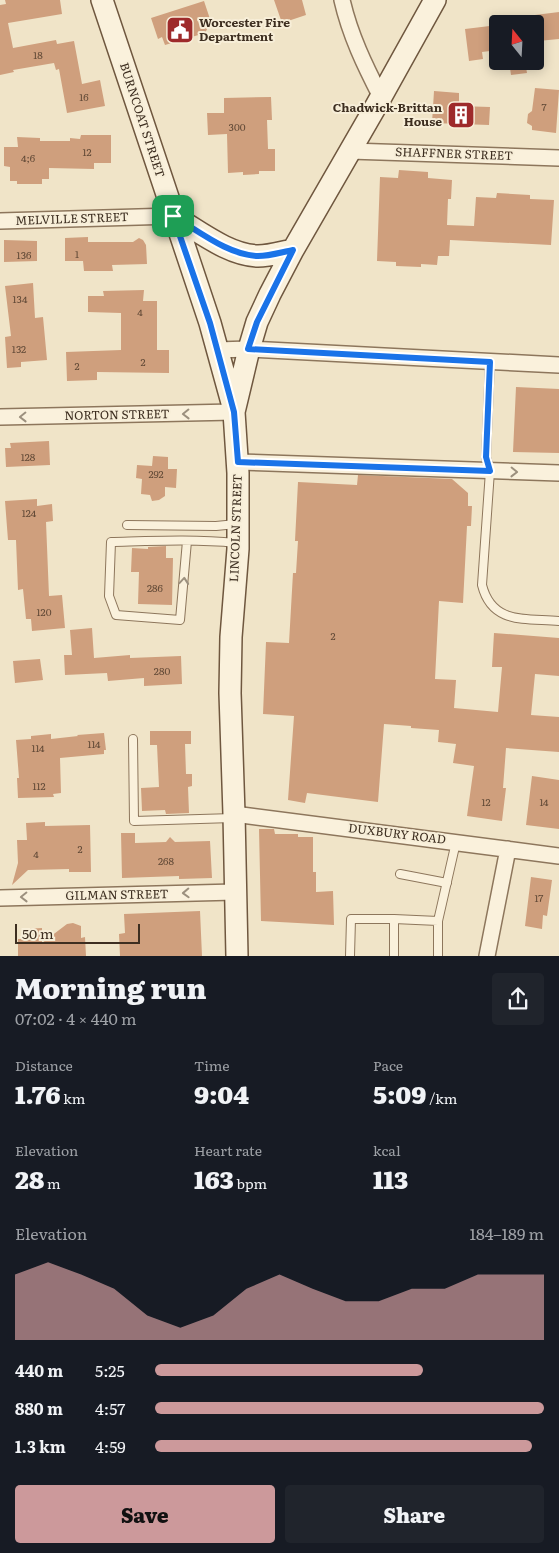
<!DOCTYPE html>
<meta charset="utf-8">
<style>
:root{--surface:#171b24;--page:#20242c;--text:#f1f3f6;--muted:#9ea1a6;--accent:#cc999b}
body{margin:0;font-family:Literata,serif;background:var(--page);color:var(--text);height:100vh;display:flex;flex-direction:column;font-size:19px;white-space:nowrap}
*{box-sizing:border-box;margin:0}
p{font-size:16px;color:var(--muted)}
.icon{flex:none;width:28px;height:28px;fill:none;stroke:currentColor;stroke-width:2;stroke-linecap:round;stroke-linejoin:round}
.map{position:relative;height:956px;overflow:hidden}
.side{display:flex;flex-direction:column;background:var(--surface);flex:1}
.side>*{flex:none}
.needle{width:32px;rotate:342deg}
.fabs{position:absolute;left:489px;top:15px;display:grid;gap:10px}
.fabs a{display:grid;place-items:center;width:55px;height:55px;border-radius:5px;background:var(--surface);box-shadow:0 2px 12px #0003;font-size:25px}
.scale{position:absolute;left:15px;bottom:12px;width:125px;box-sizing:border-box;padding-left:5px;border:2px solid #3d2e20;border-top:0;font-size:14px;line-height:18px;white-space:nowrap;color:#3d2e20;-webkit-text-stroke:4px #f7eed8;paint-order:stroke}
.pin{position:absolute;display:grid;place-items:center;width:42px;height:42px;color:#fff;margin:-21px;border-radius:10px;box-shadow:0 2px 8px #0006}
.round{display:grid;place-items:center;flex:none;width:52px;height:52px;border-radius:5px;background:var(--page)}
.head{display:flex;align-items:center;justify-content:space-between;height:85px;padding:0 15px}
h1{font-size:28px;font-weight:800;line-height:38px}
.metrics{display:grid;grid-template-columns:repeat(3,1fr);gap:8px;height:85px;padding:5px 15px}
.metrics div{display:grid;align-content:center}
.metrics b{font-size:25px;font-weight:800}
.metrics small{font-size:14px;font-weight:400}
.metrics p{font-size:14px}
.chart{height:140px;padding:10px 15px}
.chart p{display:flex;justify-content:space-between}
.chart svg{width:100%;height:90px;margin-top:5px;fill:var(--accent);opacity:.7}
.cta{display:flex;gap:10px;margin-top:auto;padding:10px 15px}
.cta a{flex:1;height:58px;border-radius:5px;background:var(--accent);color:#111;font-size:20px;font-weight:800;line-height:58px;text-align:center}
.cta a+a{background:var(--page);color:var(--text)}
ul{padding:0 15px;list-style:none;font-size:16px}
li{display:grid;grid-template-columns:80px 60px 1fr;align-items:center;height:38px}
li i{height:12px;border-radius:6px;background:var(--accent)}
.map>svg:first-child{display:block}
.building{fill:#cf9f7d}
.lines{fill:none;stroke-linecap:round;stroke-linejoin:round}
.service-casing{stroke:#8d765c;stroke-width:10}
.minor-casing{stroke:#8d765c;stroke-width:18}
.secondary-casing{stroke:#6f573f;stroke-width:24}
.service{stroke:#faf1dc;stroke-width:8}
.minor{stroke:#faf1dc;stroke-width:15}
.secondary{stroke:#faf1dc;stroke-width:21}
.oneway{stroke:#9c907e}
.route-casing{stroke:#fff;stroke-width:10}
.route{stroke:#1a73e8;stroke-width:6}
.labels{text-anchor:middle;stroke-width:4;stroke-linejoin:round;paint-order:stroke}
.number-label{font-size:10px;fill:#624a37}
.poi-label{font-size:12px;font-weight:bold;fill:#3d2e20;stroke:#f7eed8;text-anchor:start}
.street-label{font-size:12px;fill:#3d2e20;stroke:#f7eed8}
</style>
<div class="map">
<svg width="559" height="956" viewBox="0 0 559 956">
<rect width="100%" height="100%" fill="#f0e4c8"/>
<path class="building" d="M5 0H60L62 14 8 23 13 48 56 40 57 44 74 41 82 84 100 80 105 106 67 113 59 69 56 70 54 63 13 70 14 72 0 75V5L6 4Z
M274 0H302L306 15 282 23Z
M204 1 211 22 205 33 165 45 162 37 158 39 151 18Z
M559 12V39L538 41 535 15Z
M498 25V50L482 52 483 59 469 61 465 29Z
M509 61H525L527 73 511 75Z
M535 88 559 90 556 133 532 130V126L527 123 528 114 532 111Z
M434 91 459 93V106L490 107 489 125 432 123Z
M271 97 272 120H267L268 149H275V171H259V174L243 175V172L228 173 227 134 208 135 207 113H224V98Z
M81 135H111V163H94V169L49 168V179H42V184H17V181H10V167L4 166V147H18L17 137 40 138V141H70V138L80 139Z
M399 170 428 172V178L452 180 451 199H448L447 225 474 226 476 197 496 198 497 193 530 195V199L554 200 551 245 450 240 449 256H438L437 265 421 264V267L396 266V262L377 261 380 177 398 178Z
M88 237V242H133L139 238 143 240 146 245 147 264 112 265 113 271H84L83 261H65V238Z
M4 240 37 241V261L4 262Z
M33 283 35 318 43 317 47 360 21 362V367L7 368 5 337 11 336 5 286Z
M144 290 143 301H157V350H169V373L97 372V380L67 381 66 352 121 350V313L88 312V296H104L103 291Z
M516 387 559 389V453L513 452Z
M49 441 50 465 6 467 5 448H11L10 443Z
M153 456 168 457V469H177L176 488 165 487V496L159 500 152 501 150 495 141 494 142 479 136 478 137 465 152 466Z
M358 475 452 479 468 493V506H472L471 526H467L463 603 439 601 435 679 456 680 454 708 498 712 502 667H492L494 633 559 638V676L535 674 531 715 559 717V752L506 748 503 788H506L502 821 467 816 474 766 453 763 456 744 438 742 439 730 411 728V726L384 724 378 802 307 793 305 803 288 800 294 716 263 714 266 642 289 643 293 573H296L298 541H295L298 482 357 485Z
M37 499V506L52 504 53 521 46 522 49 596 62 595 65 628 32 631 31 619H26L23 589 18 590 16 540H8L5 501Z
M166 546V558H173L172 605 138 604 139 572H131L132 548 148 549V547Z
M92 628 94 658 130 655V658L181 656 182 684 144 686V678L108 681 107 673 65 675 64 655H72L70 630Z
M40 659 43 680 15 683 13 661Z
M150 731H191V744H185L186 774H192V786L188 787 189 813 166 814 165 810 142 811 141 788 159 787 157 745H150Z
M104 733 106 750H104V754L60 758 61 793 53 794 54 797 18 798 17 778H19L16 740 31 739V736L51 734V739L78 736 77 735Z
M532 776 559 780V829L526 825Z
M45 822V826L90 825 91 872H69V869L28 870 12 885 18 863 17 840H27L26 823Z
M259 829H274L275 834H298V837H313V872H316V892L333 891 334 925 261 921Z
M121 833H135V843L166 842 170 837 175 842 210 841 212 878 179 879V876L122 878Z
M531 877 552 880 547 916 543 915 542 929 525 926Z
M200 911 202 956H120L119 934 125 933 124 914Z
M73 923 81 926V938L85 937 86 956H18V939H24V929L42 928V943L67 924Z"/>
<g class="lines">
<defs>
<path id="service" d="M490 362 486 457 490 471 482 585C492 625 526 618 559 621
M127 525 216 526 236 524
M187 541 180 620 116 615 109 596 111 542C153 541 194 539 236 543
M133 739 134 821 233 818
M400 874 447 883
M350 956 351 919H394
M394 956V919L438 921
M438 956V921L456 842"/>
<path id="minor" d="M342 0C350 35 365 66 381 97
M350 151 559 158
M0 221 173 216
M217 350 249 349 559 365
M0 417 234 412
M238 462 559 473
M234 814 559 856
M0 898 235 892
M487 956 508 849"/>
<path id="secondary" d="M102 0 210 323 234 410
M173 216C199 231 228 255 258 256 270 256 282 252 293 250
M237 956 234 814 230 693 231 637 238 549V473L234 412 249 349 257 322 270 294 293 250 376 106 435 0"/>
</defs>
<use href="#service" class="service-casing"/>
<use href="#minor" class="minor-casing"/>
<use href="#secondary" class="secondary-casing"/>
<use href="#service" class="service"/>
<use href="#minor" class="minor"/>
<use href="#secondary" class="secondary"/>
</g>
<defs><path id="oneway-chevron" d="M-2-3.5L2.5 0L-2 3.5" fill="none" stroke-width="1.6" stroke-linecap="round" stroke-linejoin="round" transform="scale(1.25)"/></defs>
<g class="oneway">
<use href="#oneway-chevron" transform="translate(186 414) rotate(179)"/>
<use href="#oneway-chevron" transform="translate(23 417) rotate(179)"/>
<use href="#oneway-chevron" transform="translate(514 472) rotate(1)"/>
<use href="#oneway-chevron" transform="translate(184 581) rotate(-85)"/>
<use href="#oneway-chevron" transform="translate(186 893) rotate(178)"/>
<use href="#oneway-chevron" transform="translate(24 897) rotate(179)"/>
</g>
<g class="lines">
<defs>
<path id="route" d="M173 216C199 231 228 255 258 256 270 256 282 252 293 250L257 322 248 349 490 362 486 457 490 471 238 462 234 412 210 323Z"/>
</defs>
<use href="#route" class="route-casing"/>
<use href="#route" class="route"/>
</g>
<defs>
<symbol id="civic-square" viewBox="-11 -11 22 22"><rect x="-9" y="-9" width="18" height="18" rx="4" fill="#9e2a2b" stroke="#f7eed8"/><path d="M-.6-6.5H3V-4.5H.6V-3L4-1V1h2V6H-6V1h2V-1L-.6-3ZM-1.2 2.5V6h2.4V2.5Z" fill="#fff"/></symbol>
<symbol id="building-square" viewBox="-11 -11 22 22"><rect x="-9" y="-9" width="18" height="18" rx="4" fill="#9e2a2b" stroke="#f7eed8"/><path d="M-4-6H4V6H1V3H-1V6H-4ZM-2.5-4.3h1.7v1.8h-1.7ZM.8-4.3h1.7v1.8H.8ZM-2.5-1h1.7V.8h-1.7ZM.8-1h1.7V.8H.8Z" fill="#fff"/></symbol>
</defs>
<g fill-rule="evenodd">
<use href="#civic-square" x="164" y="14" width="32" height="32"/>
<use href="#building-square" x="445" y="99" width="32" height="32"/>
</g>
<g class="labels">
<g class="number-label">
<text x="38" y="59">18</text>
<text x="84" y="101">16</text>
<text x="544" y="111">7</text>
<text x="237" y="131">300</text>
<text x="87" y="156">12</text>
<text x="28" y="162">4;6</text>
<text x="77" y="258">1</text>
<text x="24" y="259">136</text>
<text x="20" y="303">134</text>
<text x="140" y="316">4</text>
<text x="19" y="353">132</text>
<text x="143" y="366">2</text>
<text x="77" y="370">2</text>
<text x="28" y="461">128</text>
<text x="156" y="478">292</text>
<text x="29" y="517">124</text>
<text x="155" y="592">286</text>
<text x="44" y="616">120</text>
<text x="333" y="640">2</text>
<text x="162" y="675">280</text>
<text x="94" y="748">114</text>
<text x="38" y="752">114</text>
<text x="39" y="790">112</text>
<text x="486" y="806">12</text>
<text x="544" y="806">14</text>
<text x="80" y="853">2</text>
<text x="36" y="858">4</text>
<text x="166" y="865">268</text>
<text x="539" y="902">17</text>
</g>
<g class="poi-label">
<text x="199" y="27">Worcester Fire<tspan x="199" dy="14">Department</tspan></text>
<text x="442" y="112" text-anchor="end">Chadwick-Brittan<tspan x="442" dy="14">House</tspan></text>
</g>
<g class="street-label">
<text transform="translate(142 120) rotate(72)" y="4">BURNCOAT STREET</text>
<text transform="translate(454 154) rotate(2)" y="4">SHAFFNER STREET</text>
<text transform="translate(72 219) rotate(-2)" y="4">MELVILLE STREET</text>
<text transform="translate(117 415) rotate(-1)" y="4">NORTON STREET</text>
<text transform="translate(236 528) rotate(-88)" y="4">LINCOLN STREET</text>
<text transform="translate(397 834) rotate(7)" y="4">DUXBURY ROAD</text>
<text transform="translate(117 895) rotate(-1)" y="4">GILMAN STREET</text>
</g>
</g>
</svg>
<div class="fabs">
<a><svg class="needle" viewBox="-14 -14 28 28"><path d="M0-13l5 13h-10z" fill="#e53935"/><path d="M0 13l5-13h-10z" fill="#9ea1a6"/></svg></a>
</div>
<div class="scale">50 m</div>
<div class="pin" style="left:173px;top:216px;background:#1e9e55"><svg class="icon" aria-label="arrive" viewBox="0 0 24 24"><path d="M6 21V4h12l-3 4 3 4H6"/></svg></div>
</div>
<section class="side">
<div class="head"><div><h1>Morning run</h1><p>07:02 · 4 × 440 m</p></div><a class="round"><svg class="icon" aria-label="share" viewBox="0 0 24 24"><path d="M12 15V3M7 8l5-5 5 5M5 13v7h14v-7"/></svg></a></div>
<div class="metrics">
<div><p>Distance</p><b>1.76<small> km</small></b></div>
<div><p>Time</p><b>9:04</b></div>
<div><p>Pace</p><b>5:09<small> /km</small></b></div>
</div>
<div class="metrics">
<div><p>Elevation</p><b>28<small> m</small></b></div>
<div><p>Heart rate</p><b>163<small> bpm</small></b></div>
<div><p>kcal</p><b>113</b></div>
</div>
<div class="chart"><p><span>Elevation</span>184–189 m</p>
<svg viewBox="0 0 160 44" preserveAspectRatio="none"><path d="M0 44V12L10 6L20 12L30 19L40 32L50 38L60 32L70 19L80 12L90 19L100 25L110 25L120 19L130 19L140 12L150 12L160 12V44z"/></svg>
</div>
<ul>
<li><b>440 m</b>5:25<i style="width:69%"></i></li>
<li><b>880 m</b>4:57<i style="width:100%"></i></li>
<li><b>1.3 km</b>4:59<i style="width:97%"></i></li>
</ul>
<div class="cta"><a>Save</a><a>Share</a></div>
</section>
